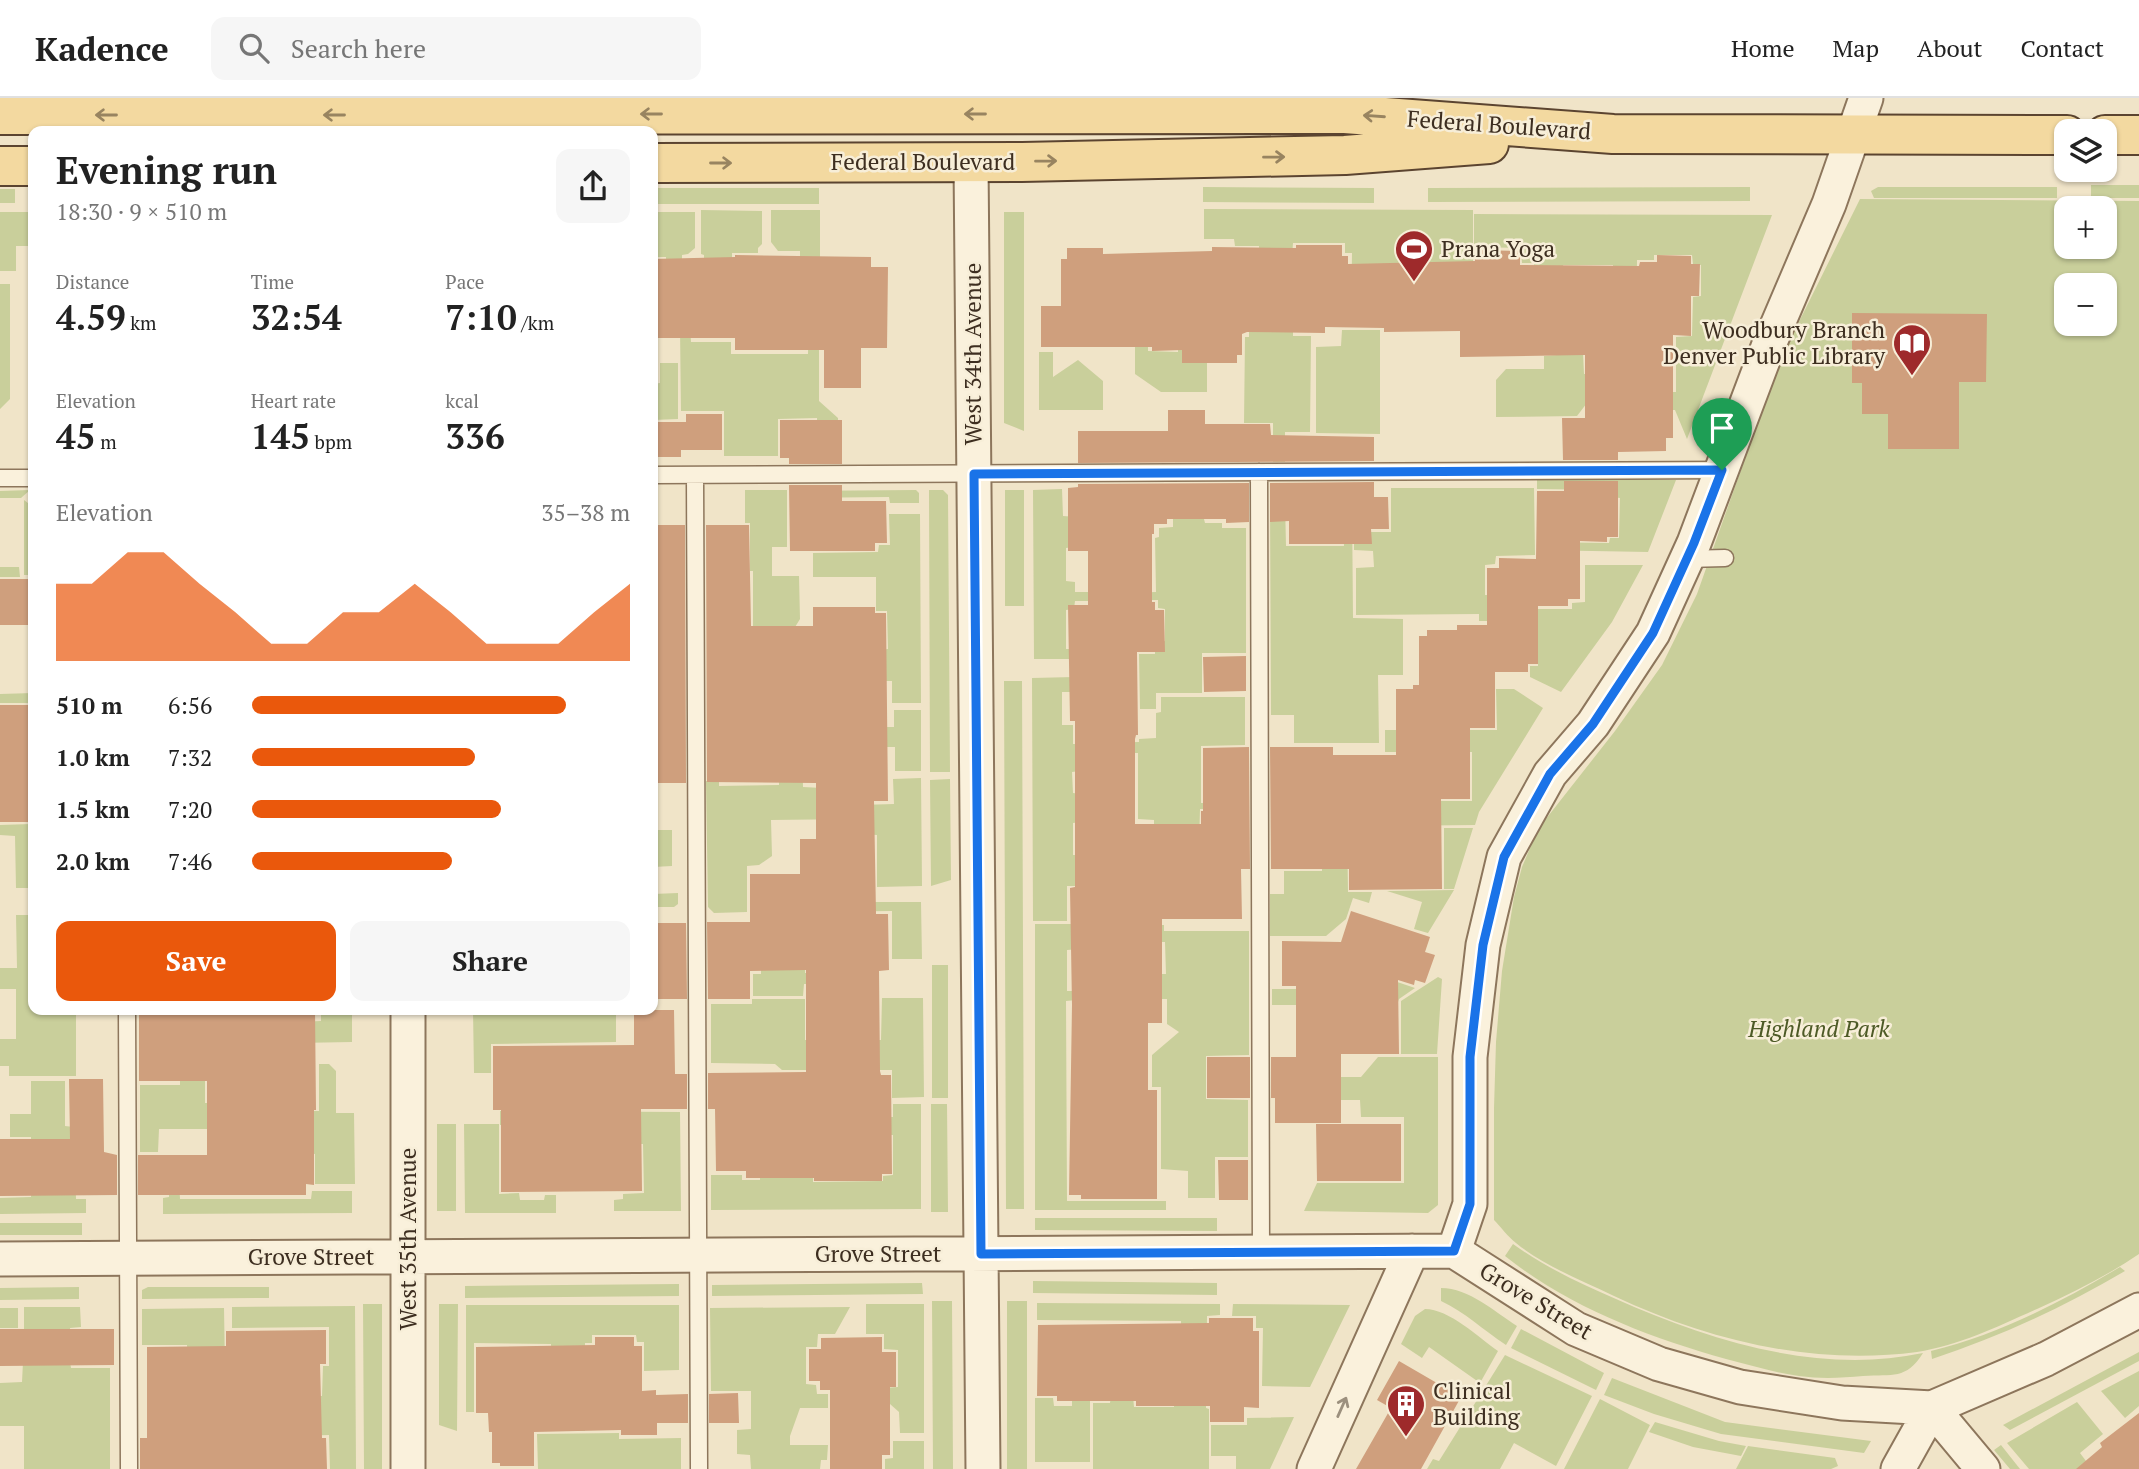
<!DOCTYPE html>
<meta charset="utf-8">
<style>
:root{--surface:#fff;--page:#f6f6f6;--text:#222;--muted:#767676;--line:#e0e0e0;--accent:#ea580c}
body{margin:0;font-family:"PT Serif",serif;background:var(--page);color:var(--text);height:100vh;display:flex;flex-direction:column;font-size:26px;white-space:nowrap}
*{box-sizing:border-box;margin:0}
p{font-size:23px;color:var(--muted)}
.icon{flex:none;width:38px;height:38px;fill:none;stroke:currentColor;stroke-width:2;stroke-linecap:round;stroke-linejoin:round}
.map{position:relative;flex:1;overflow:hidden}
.side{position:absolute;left:28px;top:28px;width:630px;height:889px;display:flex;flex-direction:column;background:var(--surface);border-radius:14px;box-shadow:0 2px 5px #0004}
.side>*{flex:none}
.buttons{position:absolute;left:2054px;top:21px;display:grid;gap:14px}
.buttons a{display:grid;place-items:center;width:63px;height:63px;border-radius:14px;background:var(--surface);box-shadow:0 2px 5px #0004;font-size:35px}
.pin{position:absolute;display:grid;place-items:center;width:60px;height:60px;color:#fff;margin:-72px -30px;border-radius:50% 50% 50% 0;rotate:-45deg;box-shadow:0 0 7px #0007}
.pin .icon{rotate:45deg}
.round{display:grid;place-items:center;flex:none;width:74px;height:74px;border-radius:14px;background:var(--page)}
.head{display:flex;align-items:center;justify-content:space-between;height:119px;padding:0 28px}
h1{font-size:38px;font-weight:700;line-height:52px}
.stats{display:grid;grid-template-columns:repeat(3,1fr);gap:10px;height:119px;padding:7px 28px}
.stats div{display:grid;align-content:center}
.stats b{font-size:35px;font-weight:700}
.stats small{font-size:19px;font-weight:400}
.stats p{font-size:19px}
.chart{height:196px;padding:14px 28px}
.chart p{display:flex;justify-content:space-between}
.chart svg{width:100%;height:126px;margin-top:7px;fill:var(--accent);opacity:.7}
.button{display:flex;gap:14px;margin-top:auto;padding:14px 28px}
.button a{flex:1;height:80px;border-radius:14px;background:var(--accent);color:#fff;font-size:28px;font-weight:700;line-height:80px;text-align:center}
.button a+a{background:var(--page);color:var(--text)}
ul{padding:0 28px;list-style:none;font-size:23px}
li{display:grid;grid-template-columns:112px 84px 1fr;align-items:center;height:52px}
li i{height:18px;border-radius:9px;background:var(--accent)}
header{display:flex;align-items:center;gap:42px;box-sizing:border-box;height:98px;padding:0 35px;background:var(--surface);border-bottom:2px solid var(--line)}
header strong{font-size:33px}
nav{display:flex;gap:38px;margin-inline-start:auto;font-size:24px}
.search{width:490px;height:63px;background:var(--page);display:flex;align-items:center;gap:18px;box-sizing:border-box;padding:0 24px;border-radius:14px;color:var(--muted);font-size:26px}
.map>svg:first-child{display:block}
.green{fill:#c9cf9b;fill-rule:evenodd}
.building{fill:#cf9f7d}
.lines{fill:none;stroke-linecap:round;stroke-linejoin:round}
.lane-casing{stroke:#8d765c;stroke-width:19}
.street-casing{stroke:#8d765c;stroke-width:37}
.primary-casing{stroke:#5b4430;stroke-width:42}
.lane{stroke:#faf1dc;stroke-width:16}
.street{stroke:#faf1dc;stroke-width:33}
.primary{stroke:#f3d9a0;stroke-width:38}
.oneway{stroke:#988460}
.oneway2{stroke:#9c907e}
.route-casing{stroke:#fff;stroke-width:14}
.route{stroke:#1a73e8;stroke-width:9}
.labels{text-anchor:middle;stroke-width:5;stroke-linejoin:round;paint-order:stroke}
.street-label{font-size:23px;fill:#3d2e20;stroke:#f7eed8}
.poi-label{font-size:23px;fill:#3d2e20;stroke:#f7eed8;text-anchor:start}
.park-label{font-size:23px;font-style:italic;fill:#4d5a26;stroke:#f7eed8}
</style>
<header>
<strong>Kadence</strong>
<div class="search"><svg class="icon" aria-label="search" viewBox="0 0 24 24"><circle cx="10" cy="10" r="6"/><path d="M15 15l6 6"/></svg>Search here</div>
<nav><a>Home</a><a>Map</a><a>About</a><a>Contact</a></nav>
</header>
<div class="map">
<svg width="2139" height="1371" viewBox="0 0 2139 1371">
<rect width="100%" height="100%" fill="#f0e4c8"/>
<path class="green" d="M2091 87H2139V100H2091Z
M1203 89 1374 90V105L1203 104Z
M1750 89V103L1428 104V90Z
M1878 89H2057V100H1874L1871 93Z
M653 90H819V106H653Z
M15 91V105H0V91Z
M1860 101 2139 103V1156C2107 1178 2072 1195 2037 1211 1999 1228 1958 1248 1917 1254 1813 1268 1707 1242 1614 1198 1581 1182 1544 1168 1516 1145 1508 1139 1501 1129 1494 1122V1010L1496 944 1502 873 1514 799 1522 769 1538 731 1615 633 1662 567 1697 496 1780 262ZM2067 110H2105V149H2067ZM2067 187H2105V226H2067Z
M1204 111 1473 112V166L1428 171 1427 162H1399L1398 171 1351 226 1352 155H1345V145H1293L1292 158 1259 157V148H1235L1234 141H1204Z
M701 112 762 113V146L758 150V155H732V166H704V157L701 156Z
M771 112H820V169H800V153H778L771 144Z
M0 114H33V148H16V173H0Z
M653 114H695V150L688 156 682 157V168L666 169V159H653Z
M1004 114H1024V333L1004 325Z
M1474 116 1772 117 1687 341 1675 312H1639V294H1676V239L1692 238 1693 199 1701 198V167L1693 166 1692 157H1654V162H1637L1636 275H1613V167H1563L1562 226H1533L1534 165H1522L1521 150 1474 149Z
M819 173V303L838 320V336L818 360 817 320 778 321V358H724V313H681L680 230 690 229 691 244H731V256H808L809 202Z
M0 186H10V301L0 311Z
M1249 228 1293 231V238H1311L1310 334H1285V364H1273V325H1244L1245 239H1249Z
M1342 232H1380V336L1316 335V249L1341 248Z
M1178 244H1207V294H1161L1135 276V249H1148V253L1178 254Z
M1039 254H1053V279L1078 262 1103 283V312H1039Z
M1583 255 1584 276 1610 275 1577 318 1496 319V282L1506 271H1544V258Z
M660 265H678V321L653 322V286L660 285Z
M1537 380 1676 382 1648 454 1537 452V444L1609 445 1610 440H1619L1620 400 1612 399 1611 392 1537 391Z
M1391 390H1534L1535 457 1496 458 1495 466 1485 467V497H1493L1494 523H1479V516L1356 517V470L1374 469 1373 453 1354 452V434H1391Z
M1062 391 1063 418 1077 419 1074 449 1066 450V483L1075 484V494H1119V503H1075L1074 511 1066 512V551H1076V561H1034L1033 392Z
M30 392 21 400H0V393Z
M745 392H787V449H772V478H799L800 521 792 534H753V473H750V425H745Z
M916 392 919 395V405H890L889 399 792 400V393Z
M929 392H943L948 397 950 674H930Z
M1005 392H1024V508H1005Z
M24 402 33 409V477H24Z
M1270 404H1285L1286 448H1344L1343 405H1352L1353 520 1403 521V577H1378L1379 645H1294V617H1271Z
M889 416H920L921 605H892V583H878V552L888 551 887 513H876V479H813V455L878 454 879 447H890Z
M1173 421H1204L1205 425H1222V430H1246V555H1202V595H1156V611H1140L1139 556H1155V543H1165V511L1158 510V502H1122V495L1156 494 1155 440 1159 439V430L1173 429Z
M1585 467H1643L1612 524 1561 594 1530 579V568H1538V530H1532L1497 511H1572V505L1585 504Z
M0 469H19L20 479H0Z
M1074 579V594H1062V627H1073V646H1079L1080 673 1072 674 1073 695 1082 696V724L1073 725V757H1082L1080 788H1067V823H1033L1032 580Z
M1004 583H1022L1024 1111H1006Z
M1496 591H1514L1543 610 1479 714 1475 727 1386 728V703H1472V654H1385V632H1497Z
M33 595V605H0V596Z
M1161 599H1245V647L1201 648V705H1241V711H1200L1199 747 1154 743V722L1138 721V655H1084V645L1139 644V641L1156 640V615L1161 614Z
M894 612H921V673H895V649H872V629H894Z
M802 647 803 689 822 690 857 721 771 722 772 758 759 767 747 768V814L714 815 708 809 706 683H719V688L779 687V648Z
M21 667H33V790H16L15 738 0 737V727L31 726 30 694 22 693Z
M921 680 922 788 877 789V737L861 736 860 707 894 706 893 681Z
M950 681 951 782 931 788 930 682Z
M1322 727H1347L1348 794H1372L1369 805 1353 800 1346 821 1326 838H1270V796H1284V773H1322Z
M1444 730H1473L1454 791H1444Z
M653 732H672V768L653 769Z
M1454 792 1428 835 1414 831 1422 804 1387 793Z
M678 795V806L674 809H653V796Z
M808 804H921L922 861H892V813L808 814Z
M805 806V875H844V886H804L803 898H753V876H761V814Z
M16 817H33V912H76V978H9V968H0V941H16V891H0V870H17Z
M1035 826H1080V851L1067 852V893H1077V902L1066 903 1067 1103H1166V1112H1035Z
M1153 827H1164V833H1249V957L1206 958V1001L1248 1002V1059H1215V1100H1188V1073L1161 1071V989H1152V957L1179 934 1167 926V901H1152V876H1166L1165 844 1085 843Z
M1332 862 1415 890 1399 901 1397 907H1272V891H1331Z
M932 867H948V1000H932Z
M1438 879 1442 881 1437 956H1401V903Z
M882 900H923L924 999 892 1000V972H782L775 966 711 965V906H752V901H805V942H881Z
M203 912H218V928L321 923V912H352V944L180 947V924Z
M473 912H616V944L491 946V975H474Z
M1378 959H1438V1107L1428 1115 1304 1113 1317 1085H1404V1019H1361L1360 1002H1328V979H1361Z
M319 966H329L336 973V1015H354L355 1086H315V1056L306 1055V1031H159L158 1054H140V987H180V982H205V1005H215V1013H319Z
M31 983H65V1028L74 1029 76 1101H86V1115L0 1116V1100L31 1099V1039H10V1016H31Z
M893 1006H921V1111L711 1112V1077H742V1082H760V1025L813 1074V1084L883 1083V1078L893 1077V1037H882L883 1019H893Z
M931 1006H947L948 1114H931Z
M500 1013 680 1014 681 1113H614V1102L623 1101V1096L644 1095 643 1046H571V1027H500Z
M437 1026H456V1113H437Z
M464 1026H499V1096L519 1095 520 1102H544L545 1097H556V1115H465Z
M169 1073 179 1082 180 1101H311L312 1093H352V1115L163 1116V1100L169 1099Z
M1035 1120H1217V1133L1035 1132Z
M0 1125H82V1137H0Z
M1513 1146C1545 1169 1581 1186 1616 1201 1710 1243 1819 1277 1923 1255 1906 1282 1893 1276 1863 1278 1842 1280 1820 1281 1799 1278 1775 1275 1750 1267 1726 1261 1648 1239 1569 1209 1505 1158Z
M2120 1169 2125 1173C2064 1209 1999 1239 1932 1261L1931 1253C1998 1237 2061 1204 2120 1169Z
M1033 1183 1217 1185V1197L1033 1195Z
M922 1185 923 1196 712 1198V1187Z
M679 1186V1198L465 1200V1188Z
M79 1189V1201L0 1202V1190Z
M148 1189H269V1200L142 1201V1192Z
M1441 1190C1469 1190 1495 1214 1517 1228L1506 1247C1483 1232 1465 1214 1441 1203Z
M932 1203H952L953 1371H933Z
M1007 1203H1027V1371H1007Z
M1037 1205 1220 1206V1217L1207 1218 1206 1310 1209 1311V1371H1093V1305H1110L1111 1298H1133L1134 1309H1174V1294H1181V1223L1037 1222Z
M363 1206H382V1371H364Z
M439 1206H458L457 1333 439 1327Z
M866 1206H924V1335H900L899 1314 890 1306H876L885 1290 898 1289V1252L884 1251V1236H866Z
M1233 1206 1350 1207 1310 1289 1262 1288 1263 1230H1256V1218H1232Z
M466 1207H679V1272L644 1273V1244H637L636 1237H592V1245H585V1333H551V1246L474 1245V1314H466Z
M355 1208 356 1371H330L329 1337 295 1338 294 1298H322L323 1268H329V1229L232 1230V1209Z
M24 1209H80L81 1229 70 1230 71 1254H24Z
M850 1209 835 1236H818L817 1249H806V1286L816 1287 817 1296H828V1310H800L790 1338V1347H828L827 1362H821L820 1371H751L750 1357 737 1356V1332L751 1331V1293H711L710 1210Z
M0 1210H18V1230H0Z
M224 1210 225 1272 188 1298 187 1247H142V1211Z
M1425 1211C1449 1211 1478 1239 1498 1253L1480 1285 1429 1249 1422 1260 1401 1246 1415 1218Z
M1521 1231 1604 1275 1596 1292 1511 1250Z
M2139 1254V1263L2010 1332 2003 1327Z
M1505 1257 1592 1298 1556 1368 1514 1345 1500 1371H1427L1433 1361 1439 1363Z
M23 1264H70L71 1270H110V1371H24V1328H0V1285L22 1284Z
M2139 1273V1308L2125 1320 2101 1293Z
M1612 1280 1725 1324 1871 1343 1864 1355 1721 1336 1654 1316 1604 1297Z
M1072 1299H1090V1364H1035V1300H1053L1054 1308H1072Z
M1600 1301 1650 1327 1628 1371H1564Z
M2077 1304 2103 1336 2080 1355 2092 1371H2029L2007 1345Z
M1294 1319 1270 1371H1236V1358H1211V1327H1247V1320Z
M1655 1324 1719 1343 1746 1348 1741 1358 1693 1349 1649 1334Z
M619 1335V1341L681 1340V1371H538L537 1336Z
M893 1343H924V1371H885V1361L893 1360Z
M2001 1347 2020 1371H2010L1994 1352Z
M1748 1348 1835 1360 1838 1368 1831 1371H1736Z"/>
<path class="building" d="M1296 147H1342V158H1348V166L1475 163V152L1520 153V167L1639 168 1640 164H1657V157L1691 158V166H1700L1699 198H1691V238L1673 237V340H1666V353L1618 354V362H1563L1562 320H1585V257L1460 259V233L1384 234V230L1325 229V235L1247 234 1242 236V257H1237V265H1182V252L1152 253V249H1041V208H1061V161H1067V150H1103V156L1212 153V149L1296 150Z
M735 157 871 159V169H888L887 250H861V290H824V252H735V240H653V161L735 159Z
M1852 215 1987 216 1986 284H1959V351H1888V316H1862V285H1852Z
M1168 312H1205V326H1270L1271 337 1374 339V363L1078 365V333H1168Z
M686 316H722V352H681V359H653V324H686Z
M780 322H842V366H789V360H780Z
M1564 383H1618V439H1607V444L1580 443V501H1568V508H1538V566H1528V574H1495V630H1470V701H1441L1442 791 1349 792V771H1271L1270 649H1333V657H1396V591H1413V587H1419V538H1427V532H1457V527H1487V470H1499V460L1536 461 1537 393H1564Z
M1374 384V399H1388L1389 431H1371L1372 446H1289V423L1270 424V385Z
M1249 385V424L1226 425V421H1167V426H1154V436H1152V504H1155V512H1164L1165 554H1137L1138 637H1136L1135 641V726H1201V713H1203V650L1249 649 1250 771H1241L1242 821H1162V925H1148V992H1157V1101H1081V1097H1069L1072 907 1070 790 1075 789V623H1070L1068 507H1088V453H1068V390L1078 389V386Z
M789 387H842V403H886L887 445H875V453H790Z
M653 427H685L686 685H653Z
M706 427H749L751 528H813V509H875V515H886L888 703H874L876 816H888L889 872 879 873 880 973 881 977H891L892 1076H882V1083H814V1080H746V1073H716L715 1011H708V975L806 974V872L750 873V901H708L707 824H750V776H800V741H816V685L707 684Z
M0 481H33V511H29V527H0Z
M1246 558V593L1204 594 1203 559Z
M0 607H33V654L28 655V724H0Z
M1351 813 1430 839 1425 854 1435 857 1425 885 1415 882 1414 887 1398 882 1399 956H1341V1025H1275V1000H1271V959H1296V888H1282V843L1341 844Z
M653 825H686L687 901H653Z
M139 912H315L316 1012H314V1087L306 1086V1097H138V1057H207V983H139Z
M634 912H674L675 976H687V1011H641L642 1093 501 1094V1012H493V948L634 947Z
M1207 959H1250V1000H1207Z
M69 981H103L104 1054 117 1057V1097L0 1098V1041H70Z
M1316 1026H1401V1083H1317Z
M1218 1062H1248V1102H1219Z
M1209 1220H1253V1233H1259V1310L1244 1309V1324H1210V1308H1136V1303H1057V1298H1037L1038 1227 1209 1225Z
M0 1231H114V1267L0 1268Z
M326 1232V1266H320L322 1340H326L327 1371H140V1340H147V1249L226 1248V1233Z
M595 1239H634V1248H642V1293L656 1292V1297L688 1296V1325H657V1337H621V1332L534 1334V1368H500V1365H492V1334H489L488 1315H476V1249L595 1247Z
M882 1239V1254H896V1289H890V1357H882V1371H830V1292H820V1283H809V1251H821V1240Z
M1399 1263 1461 1299 1421 1371H1356L1391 1310 1377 1302Z
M738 1295 739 1325H709V1296Z
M2139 1315V1371H2076L2102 1349 2100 1345Z"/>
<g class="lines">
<defs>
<path id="lane" d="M1259 374 1261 1154
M653 377 1722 372
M695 377 699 1371
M0 380H33
M1686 461 1725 460
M127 912 129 1371"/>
<path id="street" d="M971 64 983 1371
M408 912V1371
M1454 1153 1470 1106V959L1483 847 1504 759 1550 676 1593 626 1653 535 1694 445 1768 249 1829 106 1866 0
M0 1161 1454 1153 1576 1231 1659 1266 1740 1289 1842 1305 1932 1310
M1932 1310 1983 1371
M1314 1371 1412 1153
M1898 1371 1932 1310 2046 1261 2139 1212"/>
<path id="primary" d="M0 17 1345 16 1613 36 2067 37
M2105 37H2139
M653 65 1022 64 1345 57 1489 46
M0 68H33"/>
</defs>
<use href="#lane" class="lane-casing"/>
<use href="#street" class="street-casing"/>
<use href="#primary" class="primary-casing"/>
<use href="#lane" class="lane"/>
<use href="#street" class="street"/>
<use href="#primary" class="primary"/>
</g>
<defs><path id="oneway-shaft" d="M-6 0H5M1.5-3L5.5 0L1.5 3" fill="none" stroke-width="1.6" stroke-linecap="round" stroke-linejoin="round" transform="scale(1.75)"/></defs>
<g class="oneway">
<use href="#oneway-shaft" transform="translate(651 16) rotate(180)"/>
<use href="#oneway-shaft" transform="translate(975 16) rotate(180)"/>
<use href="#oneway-shaft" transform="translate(106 17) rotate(180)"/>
<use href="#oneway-shaft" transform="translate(334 17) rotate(180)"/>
<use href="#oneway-shaft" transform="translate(1374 18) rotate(-176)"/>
<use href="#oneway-shaft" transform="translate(1274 59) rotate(-1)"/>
<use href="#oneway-shaft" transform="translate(1046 63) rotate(-1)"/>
<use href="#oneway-shaft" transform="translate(721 65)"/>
</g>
<use class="oneway2" href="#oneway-shaft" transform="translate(1342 1309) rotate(-66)"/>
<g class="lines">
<defs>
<path id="route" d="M1722 372 1694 445 1653 535 1593 626 1550 676 1504 759 1483 847 1470 959V1106L1454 1153 981 1156 974 376Z"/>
</defs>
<use href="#route" class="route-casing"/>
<use href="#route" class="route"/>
</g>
<defs>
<symbol id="stadium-pin" viewBox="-11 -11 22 30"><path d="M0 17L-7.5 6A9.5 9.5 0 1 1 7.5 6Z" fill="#9e2a2b" stroke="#f7eed8"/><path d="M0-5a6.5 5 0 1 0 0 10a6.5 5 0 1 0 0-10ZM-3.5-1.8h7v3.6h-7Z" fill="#fff"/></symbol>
<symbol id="library-pin" viewBox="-11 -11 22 30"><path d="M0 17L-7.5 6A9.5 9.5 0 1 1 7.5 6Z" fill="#9e2a2b" stroke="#f7eed8"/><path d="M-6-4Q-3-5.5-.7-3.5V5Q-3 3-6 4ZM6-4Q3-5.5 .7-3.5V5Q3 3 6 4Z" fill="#fff"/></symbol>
<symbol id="building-pin" viewBox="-11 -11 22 30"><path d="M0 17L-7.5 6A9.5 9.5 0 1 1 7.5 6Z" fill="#9e2a2b" stroke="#f7eed8"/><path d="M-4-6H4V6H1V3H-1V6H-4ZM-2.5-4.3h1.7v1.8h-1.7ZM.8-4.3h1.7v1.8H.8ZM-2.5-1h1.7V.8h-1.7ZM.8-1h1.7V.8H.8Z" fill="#fff"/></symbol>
</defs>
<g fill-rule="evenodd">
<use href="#stadium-pin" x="1392" y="129" width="44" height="60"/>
<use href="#library-pin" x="1890" y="223" width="44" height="60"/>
<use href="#building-pin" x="1384" y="1284" width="44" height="60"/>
</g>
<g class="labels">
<g class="street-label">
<text transform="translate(1499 27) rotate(4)" y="8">Federal Boulevard</text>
<text x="923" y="72">Federal Boulevard</text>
<text transform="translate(973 256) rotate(-90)" y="8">West 34th Avenue</text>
<text transform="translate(408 1141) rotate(-90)" y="8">West 35th Avenue</text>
<text x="878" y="1164">Grove Street</text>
<text x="311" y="1167">Grove Street</text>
<text transform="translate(1536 1203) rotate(31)" y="8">Grove Street</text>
</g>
<g class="poi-label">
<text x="1441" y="159">Prana Yoga</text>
<text x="1885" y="240" text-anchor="end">Woodbury Branch<tspan x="1885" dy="26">Denver Public Library</tspan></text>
<text x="1433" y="1301">Clinical<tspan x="1433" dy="26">Building</tspan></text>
</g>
<g class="park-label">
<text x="1819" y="939">Highland Park</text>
</g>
</g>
</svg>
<div class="buttons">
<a><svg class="icon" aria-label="layers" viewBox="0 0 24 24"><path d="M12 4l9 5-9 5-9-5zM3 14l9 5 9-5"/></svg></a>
<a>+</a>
<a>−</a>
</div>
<div class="pin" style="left:1722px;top:372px;background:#1e9e55"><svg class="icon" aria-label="arrive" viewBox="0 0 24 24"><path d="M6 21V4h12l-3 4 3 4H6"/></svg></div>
<section class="side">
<div class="head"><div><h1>Evening run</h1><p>18:30 · 9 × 510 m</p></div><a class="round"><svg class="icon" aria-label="share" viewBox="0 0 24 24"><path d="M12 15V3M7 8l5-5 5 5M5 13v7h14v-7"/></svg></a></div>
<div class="stats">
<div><p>Distance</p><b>4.59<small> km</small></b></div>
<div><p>Time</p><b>32:54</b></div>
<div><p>Pace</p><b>7:10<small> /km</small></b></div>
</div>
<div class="stats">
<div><p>Elevation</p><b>45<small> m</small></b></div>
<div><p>Heart rate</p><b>145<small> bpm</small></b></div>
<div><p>kcal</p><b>336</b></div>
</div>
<div class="chart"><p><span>Elevation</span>35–38 m</p>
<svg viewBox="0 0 160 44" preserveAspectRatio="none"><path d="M0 44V17L10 17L20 6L30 6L40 17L50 27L60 38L70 38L80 27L90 27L100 17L110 27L120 38L130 38L140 38L150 27L160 17V44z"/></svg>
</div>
<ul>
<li><b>510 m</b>6:56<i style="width:83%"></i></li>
<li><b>1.0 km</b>7:32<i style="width:59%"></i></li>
<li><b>1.5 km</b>7:20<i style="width:66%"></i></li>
<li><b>2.0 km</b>7:46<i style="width:53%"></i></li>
</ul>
<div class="button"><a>Save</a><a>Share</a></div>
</section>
</div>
